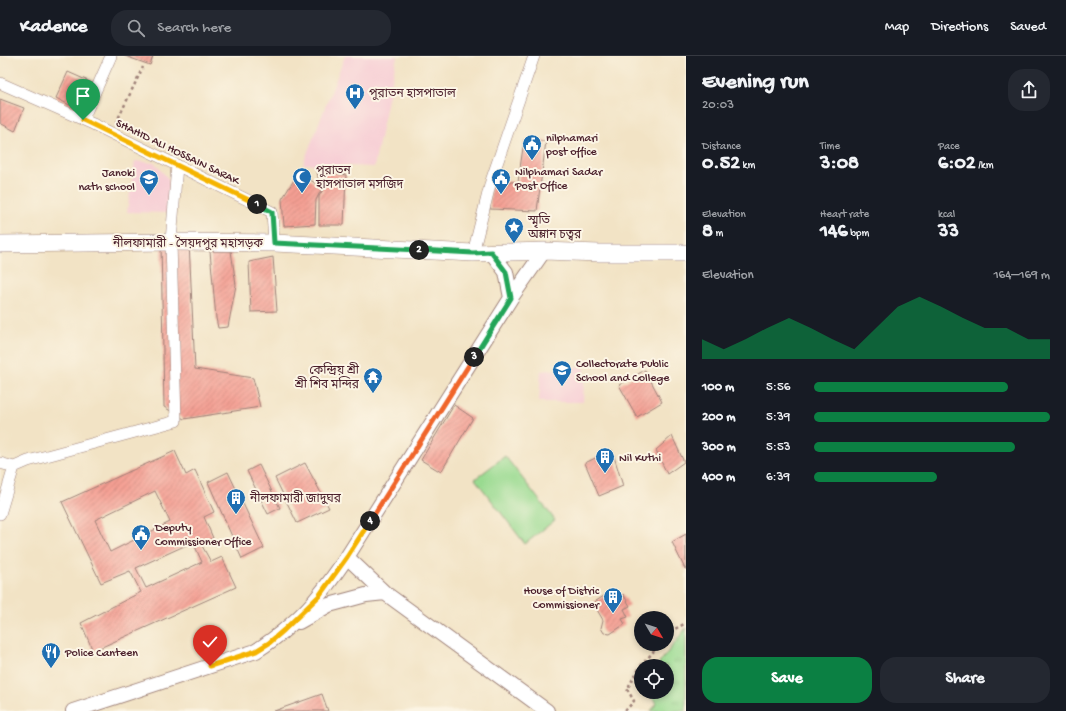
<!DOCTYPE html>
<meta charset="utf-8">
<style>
:root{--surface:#171b24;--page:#242831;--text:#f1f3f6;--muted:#9ea1a6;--line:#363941;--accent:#0b8043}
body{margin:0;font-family:"Gochi Hand","Noto Sans Bengali",sans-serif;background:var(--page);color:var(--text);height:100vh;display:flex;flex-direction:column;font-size:15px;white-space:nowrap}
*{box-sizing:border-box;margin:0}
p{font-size:13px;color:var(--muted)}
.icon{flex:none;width:22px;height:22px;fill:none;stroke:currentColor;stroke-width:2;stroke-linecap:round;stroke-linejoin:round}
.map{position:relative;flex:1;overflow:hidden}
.sheet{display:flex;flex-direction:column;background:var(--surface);width:380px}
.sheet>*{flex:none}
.needle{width:26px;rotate:129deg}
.tools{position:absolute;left:634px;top:555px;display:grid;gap:8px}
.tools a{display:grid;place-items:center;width:40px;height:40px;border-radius:50%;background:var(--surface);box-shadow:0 2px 6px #0003;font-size:20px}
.pin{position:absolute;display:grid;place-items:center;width:34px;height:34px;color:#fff;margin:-41px -17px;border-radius:50% 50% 50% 0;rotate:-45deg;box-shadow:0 0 4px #0007}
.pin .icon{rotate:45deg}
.km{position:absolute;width:20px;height:20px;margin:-10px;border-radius:50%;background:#222;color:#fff;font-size:11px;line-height:20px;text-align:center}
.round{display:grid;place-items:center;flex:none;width:42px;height:42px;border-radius:16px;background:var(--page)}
.head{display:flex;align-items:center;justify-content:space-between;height:68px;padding:0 16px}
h1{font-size:22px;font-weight:700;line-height:30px}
.figures{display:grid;grid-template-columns:repeat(3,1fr);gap:6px;height:68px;padding:4px 16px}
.figures div{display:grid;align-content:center}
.figures b{font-size:20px;font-weight:700}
.figures small{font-size:11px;font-weight:400}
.figures p{font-size:11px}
.chart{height:112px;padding:8px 16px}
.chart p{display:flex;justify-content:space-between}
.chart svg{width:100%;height:72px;margin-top:4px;fill:var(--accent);opacity:.7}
.button{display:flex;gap:8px;margin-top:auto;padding:8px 16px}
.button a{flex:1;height:46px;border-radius:16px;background:var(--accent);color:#fff;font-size:16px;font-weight:700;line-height:46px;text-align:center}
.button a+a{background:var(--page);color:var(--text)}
ul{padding:0 16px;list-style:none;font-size:13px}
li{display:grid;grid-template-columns:64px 48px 1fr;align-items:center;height:30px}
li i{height:10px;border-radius:5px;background:var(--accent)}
header{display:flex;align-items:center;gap:24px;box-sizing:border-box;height:56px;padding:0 20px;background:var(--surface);border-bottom:1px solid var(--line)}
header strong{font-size:19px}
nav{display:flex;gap:22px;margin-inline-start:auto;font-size:14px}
.search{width:280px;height:36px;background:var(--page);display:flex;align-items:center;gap:10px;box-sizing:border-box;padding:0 14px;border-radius:16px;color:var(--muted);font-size:15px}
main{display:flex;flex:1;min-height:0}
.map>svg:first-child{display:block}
.built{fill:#f7cfd5}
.grass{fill:url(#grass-tufts);stroke:#727c5e}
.pitch{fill:#99da90;stroke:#727c5e}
.building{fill:url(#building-hatch);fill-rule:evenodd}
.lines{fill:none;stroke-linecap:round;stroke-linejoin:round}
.minor-casing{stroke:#9e8178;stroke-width:12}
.tertiary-casing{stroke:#9e8178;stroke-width:16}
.primary-casing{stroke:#9e8178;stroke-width:18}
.path{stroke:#9e8178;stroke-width:2.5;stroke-dasharray:3 3;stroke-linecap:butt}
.minor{stroke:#fff;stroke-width:11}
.tertiary{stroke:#fff;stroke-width:14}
.primary{stroke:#fff;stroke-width:17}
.split-1-casing{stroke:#fff;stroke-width:8}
.split-2-casing{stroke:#fff;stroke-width:8}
.split-3-casing{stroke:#fff;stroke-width:8}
.split-4-casing{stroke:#fff;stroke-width:8}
.split-5-casing{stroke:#fff;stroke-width:8}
.split-1{stroke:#f5b400;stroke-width:5}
.split-2{stroke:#22a559;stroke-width:5}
.split-3{stroke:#22a559;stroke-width:5}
.split-4{stroke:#f0652b;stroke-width:5}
.split-5{stroke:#f5b400;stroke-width:5}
.labels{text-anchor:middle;stroke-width:4;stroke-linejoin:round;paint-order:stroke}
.poi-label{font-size:12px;fill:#4a1f2b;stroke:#fcf5e5;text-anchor:start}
.street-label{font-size:12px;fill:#4a1f2b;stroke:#fcf5e5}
</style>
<header>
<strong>Kadence</strong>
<div class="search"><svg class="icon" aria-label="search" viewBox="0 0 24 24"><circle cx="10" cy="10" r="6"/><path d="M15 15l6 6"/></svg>Search here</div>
<nav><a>Map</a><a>Directions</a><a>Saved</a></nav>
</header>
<main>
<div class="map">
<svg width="686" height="655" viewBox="0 0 686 655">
<defs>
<pattern id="grass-tufts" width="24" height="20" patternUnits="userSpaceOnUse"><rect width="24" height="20" fill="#99da90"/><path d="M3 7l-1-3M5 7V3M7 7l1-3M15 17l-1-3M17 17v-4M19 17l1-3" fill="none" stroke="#85bb7c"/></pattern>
<pattern id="building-hatch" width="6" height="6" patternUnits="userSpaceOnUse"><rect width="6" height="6" fill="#f49f93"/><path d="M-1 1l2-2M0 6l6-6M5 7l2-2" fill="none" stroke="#c88178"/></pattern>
</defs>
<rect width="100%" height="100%" fill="#fcf5e5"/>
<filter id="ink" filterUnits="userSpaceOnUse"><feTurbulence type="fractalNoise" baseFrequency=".025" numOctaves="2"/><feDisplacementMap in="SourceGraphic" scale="8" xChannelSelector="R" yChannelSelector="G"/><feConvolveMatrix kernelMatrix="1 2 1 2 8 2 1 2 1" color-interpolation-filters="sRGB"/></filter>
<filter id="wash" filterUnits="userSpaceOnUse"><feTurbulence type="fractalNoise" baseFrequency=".012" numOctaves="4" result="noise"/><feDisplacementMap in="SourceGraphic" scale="16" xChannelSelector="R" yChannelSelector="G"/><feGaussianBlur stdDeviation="0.9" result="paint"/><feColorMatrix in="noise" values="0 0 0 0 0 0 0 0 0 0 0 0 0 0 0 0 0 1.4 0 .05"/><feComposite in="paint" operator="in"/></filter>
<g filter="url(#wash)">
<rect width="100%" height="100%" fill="#f2e3c5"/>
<path class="built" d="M345 0H397L374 111 303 108Z
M135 105 155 107 169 124V157L127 156Z
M585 310 583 346H539L541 315Z"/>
<path class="grass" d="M686 572V655H651L657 647 646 636H667V610H657Z"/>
<path class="pitch" d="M505 400 555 464 525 488 475 423Z"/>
<g id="blocks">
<path class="building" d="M125 0H153L150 9Z
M68 16 95 28 79 54 56 42Z
M0 43 24 52 15 75 0 67Z
M524 85H546L537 155 490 153 491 125 518 126Z
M317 115 346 119 344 169H319V140L323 134 319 127Z
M299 116 322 132 316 144 315 168 284 170 282 143Z
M161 186H189L195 313 253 322 260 351 184 363 164 351Z
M210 195H231L236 229 228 271 218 272 216 262Z
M273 201 277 255 251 256 249 206Z
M645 314 662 346 637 361 619 329Z
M454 349 473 362 441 416 421 404Z
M672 380 684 406 667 418 656 394Z
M612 394 623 430 599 440 585 407Z
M175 395 186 419 195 414 214 456 204 461 213 482 201 488 211 506 222 501 236 531 93 595 81 567 141 536 130 515 101 527 62 446ZM155 435 170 466 110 496 95 464ZM193 486 202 506 146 532 136 512Z
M305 407 329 452 297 467 275 422Z
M259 409 280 452 268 458 247 415Z
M228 416 264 492 242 503 208 426Z
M686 478V513H685L672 486Z
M610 536 613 541 618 539 619 542 623 538 630 550 624 553 628 561 622 563 625 568 610 578 604 577 601 572 603 564 593 547Z
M322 638 328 655H274Z"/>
</g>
</g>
<g filter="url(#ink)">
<use href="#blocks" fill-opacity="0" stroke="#9e8178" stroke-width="1"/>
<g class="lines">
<defs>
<path id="minor" d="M0 27 93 68 272 156 274 187
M83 63 111 0
M473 197 491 125 534 0
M0 407 14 411 28 405 176 365 171 186 177 109
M0 458 14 411"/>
<path id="tertiary" d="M491 196 506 216 511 242
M347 501 385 537 547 655
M299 566 329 549 366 539 385 537
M73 655 256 595C278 581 304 559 320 538 330 526 338 514 347 501L511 242 544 195"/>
<path id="primary" d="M0 188 171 186 274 187 473 197 544 195 599 197H686"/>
</defs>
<use href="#minor" class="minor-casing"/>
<use href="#tertiary" class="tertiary-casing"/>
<use href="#primary" class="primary-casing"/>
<path class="path" d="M116 67 143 11
M667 581 673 574 686 567
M625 655 634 645 627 633 640 611 660 588"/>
<use href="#minor" class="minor"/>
<use href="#tertiary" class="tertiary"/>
<use href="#primary" class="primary"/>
</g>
</g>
<g class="lines" filter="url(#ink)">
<defs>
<path id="split-1" d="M83 64 257 148"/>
<path id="split-2" d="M257 148 272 156 274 187 419 194"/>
<path id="split-3" d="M419 194 473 197 491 196 506 216 511 242 474 301"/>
<path id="split-4" d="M370 465 474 301"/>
<path id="split-5" d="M210 610 256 595 269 587 284 574 319 540 347 501 370 465"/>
</defs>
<use href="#split-1" class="split-1-casing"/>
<use href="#split-2" class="split-2-casing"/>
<use href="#split-3" class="split-3-casing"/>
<use href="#split-4" class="split-4-casing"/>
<use href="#split-5" class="split-5-casing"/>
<use href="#split-1" class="split-1"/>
<use href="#split-2" class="split-2"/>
<use href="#split-3" class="split-3"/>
<use href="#split-4" class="split-4"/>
<use href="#split-5" class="split-5"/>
</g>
<defs>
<symbol id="hospital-pin" viewBox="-11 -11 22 30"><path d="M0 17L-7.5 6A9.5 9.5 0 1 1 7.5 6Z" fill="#1f6fb2" stroke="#fcf5e5"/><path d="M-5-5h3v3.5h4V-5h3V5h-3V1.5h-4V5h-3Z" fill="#fff"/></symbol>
<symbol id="civic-pin" viewBox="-11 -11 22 30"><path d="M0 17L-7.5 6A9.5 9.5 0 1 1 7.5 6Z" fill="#1f6fb2" stroke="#fcf5e5"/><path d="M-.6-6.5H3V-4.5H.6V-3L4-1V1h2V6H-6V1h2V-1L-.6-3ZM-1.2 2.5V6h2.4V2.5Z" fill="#fff"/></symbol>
<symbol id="mosque-pin" viewBox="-11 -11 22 30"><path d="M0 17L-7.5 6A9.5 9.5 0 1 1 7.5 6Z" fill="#1f6fb2" stroke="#fcf5e5"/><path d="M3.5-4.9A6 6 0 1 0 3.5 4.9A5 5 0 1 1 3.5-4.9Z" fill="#fff"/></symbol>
<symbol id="school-pin" viewBox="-11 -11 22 30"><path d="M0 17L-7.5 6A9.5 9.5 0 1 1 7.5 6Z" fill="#1f6fb2" stroke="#fcf5e5"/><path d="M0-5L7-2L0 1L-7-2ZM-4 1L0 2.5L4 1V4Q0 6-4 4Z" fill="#fff"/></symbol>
<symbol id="sight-pin" viewBox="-11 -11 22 30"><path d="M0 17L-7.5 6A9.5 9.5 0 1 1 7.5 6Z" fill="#1f6fb2" stroke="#fcf5e5"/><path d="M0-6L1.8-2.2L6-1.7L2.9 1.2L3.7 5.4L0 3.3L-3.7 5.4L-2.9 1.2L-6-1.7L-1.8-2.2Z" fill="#fff"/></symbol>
<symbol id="temple-pin" viewBox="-11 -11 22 30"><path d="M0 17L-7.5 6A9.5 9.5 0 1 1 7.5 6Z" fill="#1f6fb2" stroke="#fcf5e5"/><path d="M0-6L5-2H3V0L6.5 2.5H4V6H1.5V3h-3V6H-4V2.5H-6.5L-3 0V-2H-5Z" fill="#fff"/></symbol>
<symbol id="building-pin" viewBox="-11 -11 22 30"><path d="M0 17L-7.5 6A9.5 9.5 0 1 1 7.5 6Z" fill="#1f6fb2" stroke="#fcf5e5"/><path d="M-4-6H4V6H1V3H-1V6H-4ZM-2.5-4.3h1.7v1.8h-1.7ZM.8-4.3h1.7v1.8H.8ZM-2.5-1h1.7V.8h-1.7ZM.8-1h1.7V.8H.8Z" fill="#fff"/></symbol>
<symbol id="restaurant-pin" viewBox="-11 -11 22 30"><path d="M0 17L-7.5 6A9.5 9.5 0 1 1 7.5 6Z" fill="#1f6fb2" stroke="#fcf5e5"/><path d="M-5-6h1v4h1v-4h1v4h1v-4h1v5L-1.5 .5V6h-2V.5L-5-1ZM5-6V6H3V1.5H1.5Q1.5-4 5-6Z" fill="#fff"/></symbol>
</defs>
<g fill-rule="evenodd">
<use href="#hospital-pin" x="344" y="26" width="22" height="30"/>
<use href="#civic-pin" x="521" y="77" width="22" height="30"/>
<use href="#mosque-pin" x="291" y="110" width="22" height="30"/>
<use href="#civic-pin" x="490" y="111" width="22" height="30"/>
<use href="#school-pin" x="138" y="112" width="22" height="30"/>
<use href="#sight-pin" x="503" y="160" width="22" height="30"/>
<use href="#school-pin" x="551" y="303" width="22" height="30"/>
<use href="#temple-pin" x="362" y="310" width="22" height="30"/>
<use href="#building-pin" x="594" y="390" width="22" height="30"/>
<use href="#building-pin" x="225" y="431" width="22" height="30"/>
<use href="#civic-pin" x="130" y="467" width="22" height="30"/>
<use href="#building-pin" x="602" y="530" width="22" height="30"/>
<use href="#restaurant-pin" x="40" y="585" width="22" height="30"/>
</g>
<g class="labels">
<g class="poi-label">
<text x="369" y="41">পুরাতন হাসপাতাল</text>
<text x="546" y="85">nilphamari<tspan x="546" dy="14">post office</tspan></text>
<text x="316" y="118">পুরাতন<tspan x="316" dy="14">হাসপাতাল মসজিদ</tspan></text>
<text x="515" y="119">Nilphamari Sadar<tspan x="515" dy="14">Post Office</tspan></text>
<text x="135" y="120" text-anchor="end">Janoki<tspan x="135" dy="14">nath school</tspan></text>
<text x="528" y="168">স্মৃতি<tspan x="528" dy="14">অম্লান চত্বর</tspan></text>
<text x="576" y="311">Collectorate Public<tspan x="576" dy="14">School and College</tspan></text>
<text x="359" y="318" text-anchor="end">কেন্দ্রিয় শ্রী<tspan x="359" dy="14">শ্রী শিব মন্দির</tspan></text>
<text x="619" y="405">Nil Kuthi</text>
<text x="250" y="446">নীলফামারী জাদুঘর</text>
<text x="155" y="475">Deputy<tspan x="155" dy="14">Commissioner Office</tspan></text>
<text x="599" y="538" text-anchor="end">House of Distric<tspan x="599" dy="14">Commissioner</tspan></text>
<text x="65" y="600">Police Canteen</text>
</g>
<g class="street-label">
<text transform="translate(178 95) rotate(26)" y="4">SHAHID ALI HOSSAIN SARAK</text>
<text x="188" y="191">নীলফামারী - সৈয়দপুর মহাসড়ক</text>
</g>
</g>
</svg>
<div class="tools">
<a><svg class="needle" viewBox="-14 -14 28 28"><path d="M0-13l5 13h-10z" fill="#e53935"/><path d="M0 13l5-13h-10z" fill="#9ea1a6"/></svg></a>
<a><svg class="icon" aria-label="locate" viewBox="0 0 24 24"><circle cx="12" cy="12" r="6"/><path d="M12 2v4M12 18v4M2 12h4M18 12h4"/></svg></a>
</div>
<div class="pin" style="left:83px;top:64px;background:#1e9e55"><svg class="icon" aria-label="arrive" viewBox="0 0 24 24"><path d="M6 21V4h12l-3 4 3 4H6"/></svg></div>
<div class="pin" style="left:210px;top:610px;background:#d93025"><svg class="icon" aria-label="check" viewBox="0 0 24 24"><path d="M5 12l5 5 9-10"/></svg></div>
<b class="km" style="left:257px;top:148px">1</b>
<b class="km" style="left:419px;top:194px">2</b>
<b class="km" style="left:474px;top:301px">3</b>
<b class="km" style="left:370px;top:465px">4</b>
</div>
<section class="sheet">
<div class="head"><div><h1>Evening run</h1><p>20:03</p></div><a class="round"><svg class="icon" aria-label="share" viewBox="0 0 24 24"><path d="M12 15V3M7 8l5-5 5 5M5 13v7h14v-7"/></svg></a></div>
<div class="figures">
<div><p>Distance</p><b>0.52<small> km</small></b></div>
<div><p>Time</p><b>3:08</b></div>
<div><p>Pace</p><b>6:02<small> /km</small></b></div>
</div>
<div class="figures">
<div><p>Elevation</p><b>8<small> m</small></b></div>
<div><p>Heart rate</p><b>146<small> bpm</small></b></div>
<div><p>kcal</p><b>33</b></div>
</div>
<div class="chart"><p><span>Elevation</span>164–169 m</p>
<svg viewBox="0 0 160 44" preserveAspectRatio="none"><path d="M0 44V32L10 38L20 32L30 25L40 19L50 25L60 32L70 38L80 25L90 12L100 6L110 12L120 19L130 25L140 25L150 32L160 32V44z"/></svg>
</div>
<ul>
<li><b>100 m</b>5:56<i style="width:82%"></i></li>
<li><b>200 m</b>5:39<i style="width:100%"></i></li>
<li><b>300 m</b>5:53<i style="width:85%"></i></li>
<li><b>400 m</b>6:39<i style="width:52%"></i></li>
</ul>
<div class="button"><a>Save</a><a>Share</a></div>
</section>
</main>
